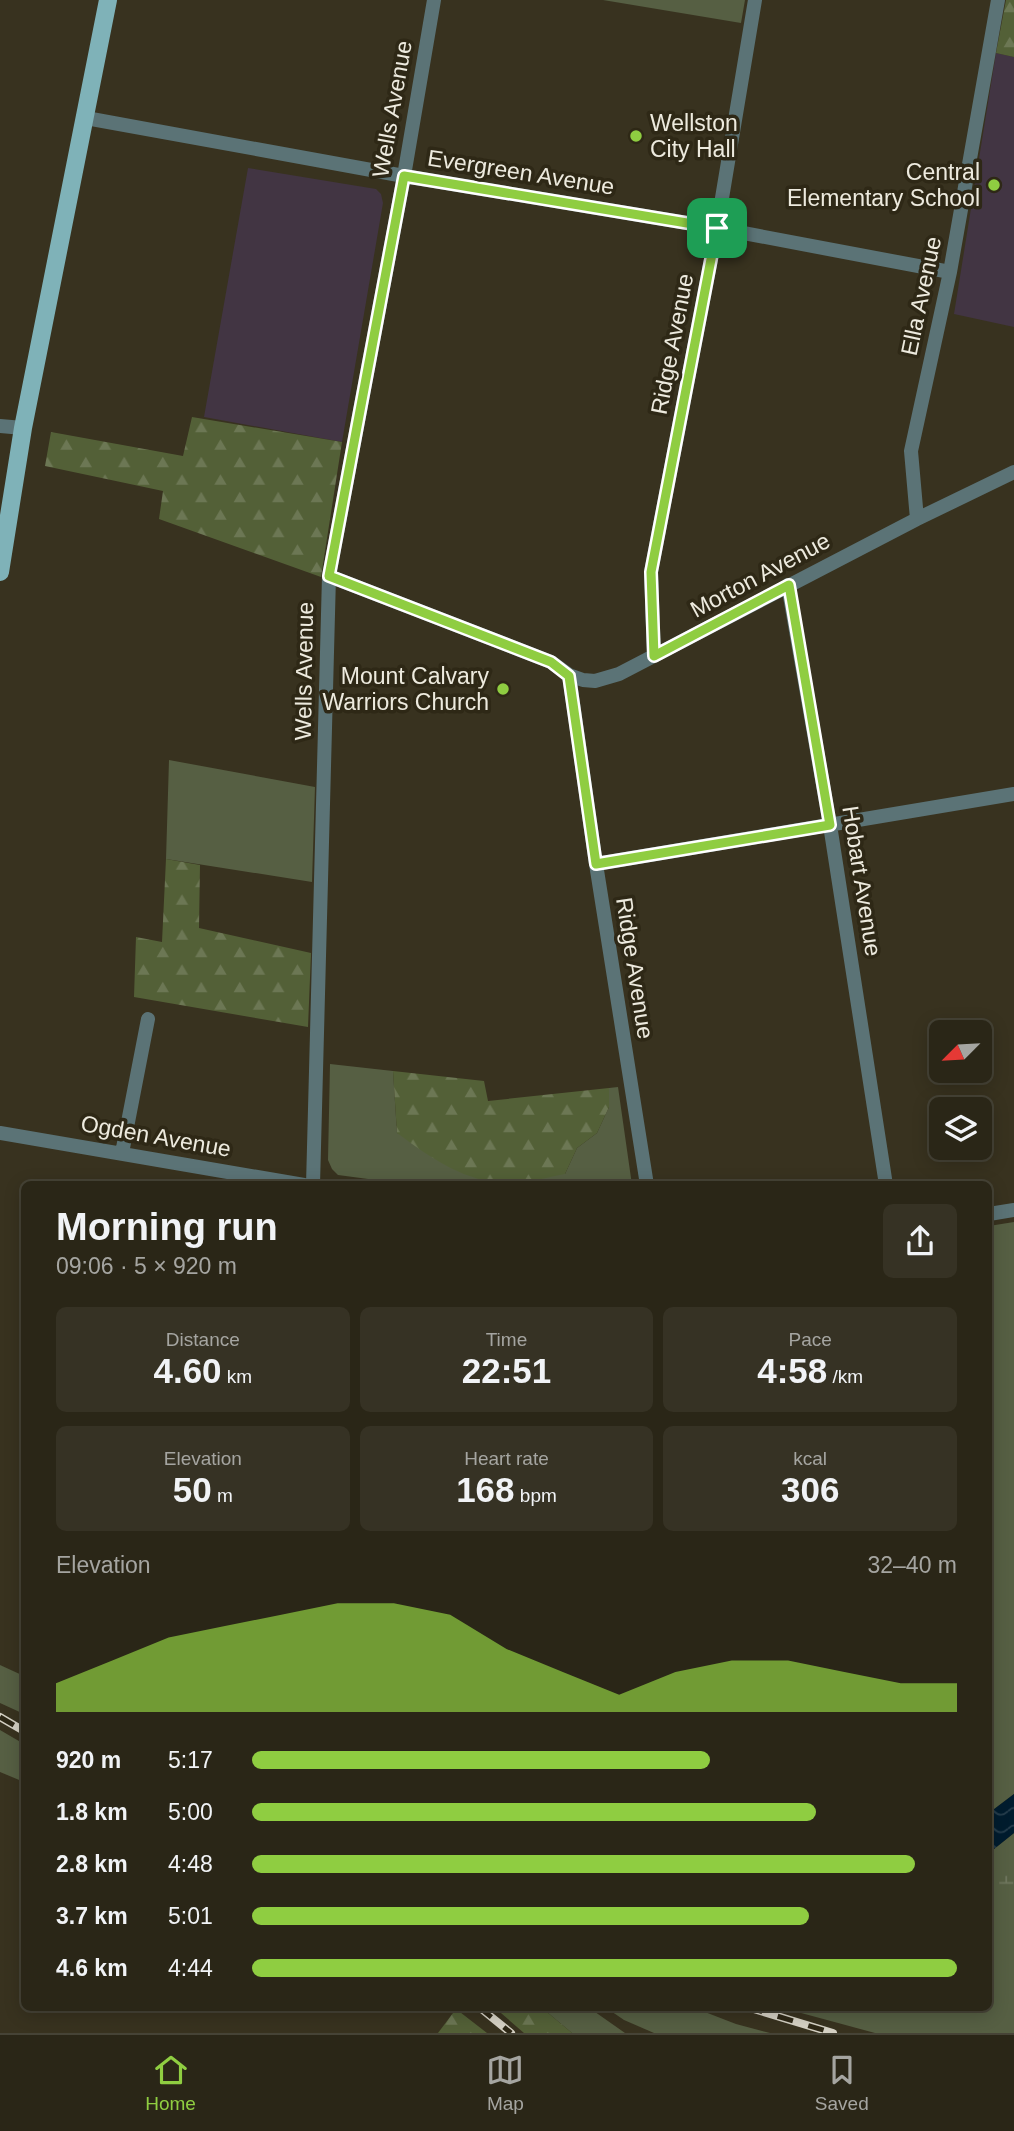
<!DOCTYPE html>
<meta charset="utf-8">
<style>
:root{--surface:#2a2617;--page:#363224;--text:#f1f3f6;--muted:#a5a5a1;--line:#464336;--accent:#8fcd41}
body{margin:0;font-family:Helvetica,sans-serif;background:var(--page);color:var(--text);height:100vh;display:flex;flex-direction:column;font-size:26px;white-space:nowrap}
*{box-sizing:border-box;margin:0}
p{font-size:23px;color:var(--muted)}
.icon{flex:none;width:38px;height:38px;fill:none;stroke:currentColor;stroke-width:2;stroke-linecap:round;stroke-linejoin:round}
.map{position:relative;flex:1;overflow:hidden}
.sheet{position:absolute;left:21px;top:1181px;width:971px;height:830px;display:flex;flex-direction:column;background:var(--surface);border-radius:10px;box-shadow:0 4px 18px #0003,0 0 0 2px var(--line)}
.sheet>*{flex:none}
.needle{width:46px;rotate:246deg}
.buttons{position:absolute;left:929px;top:1020px;display:grid;gap:14px}
.buttons a{display:grid;place-items:center;width:63px;height:63px;border-radius:10px;background:var(--surface);box-shadow:0 4px 18px #0003,0 0 0 2px var(--line);font-size:35px}
.pin{position:absolute;display:grid;place-items:center;width:60px;height:60px;color:#fff;margin:-30px;border-radius:14px;box-shadow:0 4px 10px #0006}
.round{display:grid;place-items:center;flex:none;width:74px;height:74px;border-radius:10px;background:var(--page)}
.overview{display:flex;align-items:center;justify-content:space-between;height:119px;padding:0 35px}
h1{font-size:38px;font-weight:700;line-height:52px}
.stats{display:grid;grid-template-columns:repeat(3,1fr);gap:10px;height:119px;padding:7px 35px}
.stats div{display:grid;align-content:center;border-radius:10px;background:var(--page);text-align:center}
.stats b{font-size:35px;font-weight:700}
.stats small{font-size:19px;font-weight:400}
.stats p{font-size:19px}
.chart{height:196px;padding:14px 35px}
.chart p{display:flex;justify-content:space-between}
.chart svg{width:100%;height:126px;margin-top:7px;fill:var(--accent);opacity:.7}
ul{padding:0 35px;list-style:none;font-size:23px}
li{display:grid;grid-template-columns:112px 84px 1fr;align-items:center;height:52px}
li i{height:18px;border-radius:9px;background:var(--accent)}
.tabs{display:flex;justify-content:space-around;align-items:center;height:98px;border-top:2px solid var(--line);background:var(--surface);font-size:19px;color:var(--muted)}
.tabs a{display:grid;justify-items:center;gap:4px}
.tabs .selected{color:var(--accent)}
.map>svg:first-child{display:block}
.education{fill:#423543}
.green{fill:#565f43}
.forest{fill:url(#forest-firs)}
.wetland{fill:url(#wetland-marsh)}
.water{fill:url(#water-waves)}
.lines{fill:none;stroke-linecap:round;stroke-linejoin:round}
.minor{stroke:#5b7376;stroke-width:14}
.primary{stroke:#7fb2b8;stroke-width:18}
.rail-casing{stroke:#d5d1c4;stroke-width:8}
.rail{stroke:#2e2816;stroke-width:5;stroke-dasharray:16;stroke-linecap:butt}
.route-casing{stroke:#fff;stroke-width:14}
.route{stroke:#8fcd41;stroke-width:9}
.poi-dot{fill:#8fcd41;stroke:#2e2816;stroke-width:2.5}
.labels{text-anchor:middle;stroke-width:7;stroke-linejoin:round;paint-order:stroke}
.street-label{font-size:23px;fill:#edeade;stroke:#2e2816}
.poi-label{font-size:23px;fill:#edeade;stroke:#2e2816;text-anchor:end}
</style>
<div class="map">
<svg width="1014" height="2033" viewBox="0 0 1014 2033">
<defs>
<pattern id="forest-firs" width="22" height="20" patternUnits="userSpaceOnUse" patternTransform="scale(1.75)"><rect width="22" height="20" fill="#536037"/><path d="M5 1l3.5 6h-7zM16 11l3.5 6h-7z" fill="#6c7754"/></pattern>
<pattern id="wetland-marsh" width="20" height="14" patternUnits="userSpaceOnUse" patternTransform="scale(1.75)"><rect width="20" height="14" fill="#565f43"/><path d="M1 5h8M5 5V1M11 12h8M15 12V8" fill="none" stroke="#6f765e"/></pattern>
<pattern id="water-waves" width="16" height="10" patternUnits="userSpaceOnUse" patternTransform="scale(1.75)"><rect width="16" height="10" fill="#001c2e"/><path d="M0 5q4-4 8 0t8 0" fill="none" stroke="#263d4c"/></pattern>
</defs>
<rect width="100%" height="100%" fill="#38321f"/>
<path class="education" d="M996 53 1014 57V327L954 314Z
M248 168 376 189 381 194 383 203 342 442 204 417Z"/>
<path class="green" d="M603 0H745L741 23Z
M169 760 315 787 312 882 166 859Z
M330 1064 393 1071 397 1133 565 1174 577 1148 597 1133 609 1107V1088L618 1087 632 1185H413L338 1175 332 1169 328 1160Z
M1014 1222V1794L989 1813V1226Z
M0 1665 24 1676V1714L0 1703Z
M0 1730 24 1744V1782L0 1772Z
M1014 1833V2033H875L779 2007H989V1853Z
M541 2007H588L625 2033H572Z
M605 2007H692L736 2024 770 2033H654L624 2020Z"/>
<path class="forest" d="M1006 0H1014V57L996 53Z
M192 417 342 442 321 577 159 519 163 491 45 466 51 432 183 456Z
M166 859 200 865 199 928 311 953 308 1027 134 997 136 937 162 942Z
M393 1071 484 1081 488 1101 609 1088V1107L597 1133 577 1148 565 1174C548 1177 528 1183 511 1183 467 1184 431 1158 397 1133Z
M494 2007H541L572 2033H524Z
M456 2009 487 2033H438Z"/>
<path class="wetland" d="M1014 1861V1891L1011 1893 997 1889 993 1880 1001 1870Z"/>
<path class="water" d="M1014 1794V1833L989 1853V1813Z"/>
<g class="lines">
<path class="minor" d="M86 118 404 176 717 228 950 272
M0 426 23 428
M917 519 911 451 950 272 998 0
M329 576 551 662 569 675 583 680 595 681 619 674 917 519 1014 472
M788 585 830 825 886 1185
M654 656 651 572 717 228 755 0
M569 675 596 864 647 1185
M596 864 1014 794
M0 1133 304 1185
M122 1153 148 1019
M313 1185 329 576 404 176 434 0
M989 1214 1014 1210"/>
<path class="primary" d="M0 572 23 428 108 0"/>
<defs>
<path id="rail" d="M0 1717 24 1731
M479 2007 511 2033
M747 2007 833 2033"/>
</defs>
<use href="#rail" class="rail-casing"/>
<use href="#rail" class="rail"/>
</g>
<g class="lines">
<defs>
<path id="route" d="M404 176 717 228 651 572 654 656 789 585 830 825 596 864 569 676 551 662 329 576Z"/>
</defs>
<use href="#route" class="route-casing"/>
<use href="#route" class="route"/>
</g>
<g class="poi-dot">
<circle cx="636" cy="136" r="7"/>
<circle cx="994" cy="185" r="7"/>
<circle cx="503" cy="689" r="7"/>
</g>
<g class="labels">
<g class="street-label">
<text transform="translate(392 109) rotate(-80)" y="8">Wells Avenue</text>
<text transform="translate(521 172) rotate(9)" y="8">Evergreen Avenue</text>
<text transform="translate(921 296) rotate(-78)" y="8">Ella Avenue</text>
<text transform="translate(672 344) rotate(-79)" y="8">Ridge Avenue</text>
<text transform="translate(760 575) rotate(-28)" y="8">Morton Avenue</text>
<text transform="translate(304 671) rotate(-89)" y="8">Wells Avenue</text>
<text transform="translate(862 881) rotate(81)" y="8">Hobart Avenue</text>
<text transform="translate(635 968) rotate(81)" y="8">Ridge Avenue</text>
<text transform="translate(156 1136) rotate(10)" y="8">Ogden Avenue</text>
</g>
<g class="poi-label">
<text x="650" y="131" text-anchor="start">Wellston<tspan x="650" dy="26">City Hall</tspan></text>
<text x="980" y="180">Central<tspan x="980" dy="26">Elementary School</tspan></text>
<text x="489" y="684">Mount Calvary<tspan x="489" dy="26">Warriors Church</tspan></text>
</g>
</g>
</svg>
<div class="buttons">
<a><svg class="needle" viewBox="-14 -14 28 28"><path d="M0-13l5 13h-10z" fill="#e53935"/><path d="M0 13l5-13h-10z" fill="#a5a5a1"/></svg></a>
<a><svg class="icon" aria-label="layers" viewBox="0 0 24 24"><path d="M12 4l9 5-9 5-9-5zM3 14l9 5 9-5"/></svg></a>
</div>
<div class="pin" style="left:717px;top:228px;background:#1e9e55"><svg class="icon" aria-label="arrive" viewBox="0 0 24 24"><path d="M6 21V4h12l-3 4 3 4H6"/></svg></div>
<section class="sheet">
<div class="overview"><div><h1>Morning run</h1><p>09:06 · 5 × 920 m</p></div><a class="round"><svg class="icon" aria-label="share" viewBox="0 0 24 24"><path d="M12 15V3M7 8l5-5 5 5M5 13v7h14v-7"/></svg></a></div>
<div class="stats">
<div><p>Distance</p><b>4.60<small> km</small></b></div>
<div><p>Time</p><b>22:51</b></div>
<div><p>Pace</p><b>4:58<small> /km</small></b></div>
</div>
<div class="stats">
<div><p>Elevation</p><b>50<small> m</small></b></div>
<div><p>Heart rate</p><b>168<small> bpm</small></b></div>
<div><p>kcal</p><b>306</b></div>
</div>
<div class="chart"><p><span>Elevation</span>32–40 m</p>
<svg viewBox="0 0 160 44" preserveAspectRatio="none"><path d="M0 44V34L10 26L20 18L30 14L40 10L50 6L60 6L70 10L80 22L90 30L100 38L110 30L120 26L130 26L140 30L150 34L160 34V44z"/></svg>
</div>
<ul>
<li><b>920 m</b>5:17<i style="width:65%"></i></li>
<li><b>1.8 km</b>5:00<i style="width:80%"></i></li>
<li><b>2.8 km</b>4:48<i style="width:94%"></i></li>
<li><b>3.7 km</b>5:01<i style="width:79%"></i></li>
<li><b>4.6 km</b>4:44<i style="width:100%"></i></li>
</ul>
</section>
</div>
<nav class="tabs">
<a class="selected"><svg class="icon" aria-label="home" viewBox="0 0 24 24"><path d="M3 11l9-7 9 7M6 9v11h12V9"/></svg>Home</a>
<a><svg class="icon" aria-label="map" viewBox="0 0 24 24"><path d="M3 6l6-2 6 2 6-2v14l-6 2-6-2-6 2zM9 4v14M15 6v14"/></svg>Map</a>
<a><svg class="icon" aria-label="saved" viewBox="0 0 24 24"><path d="M7 4h10v16l-5-4-5 4z"/></svg>Saved</a>
</nav>
